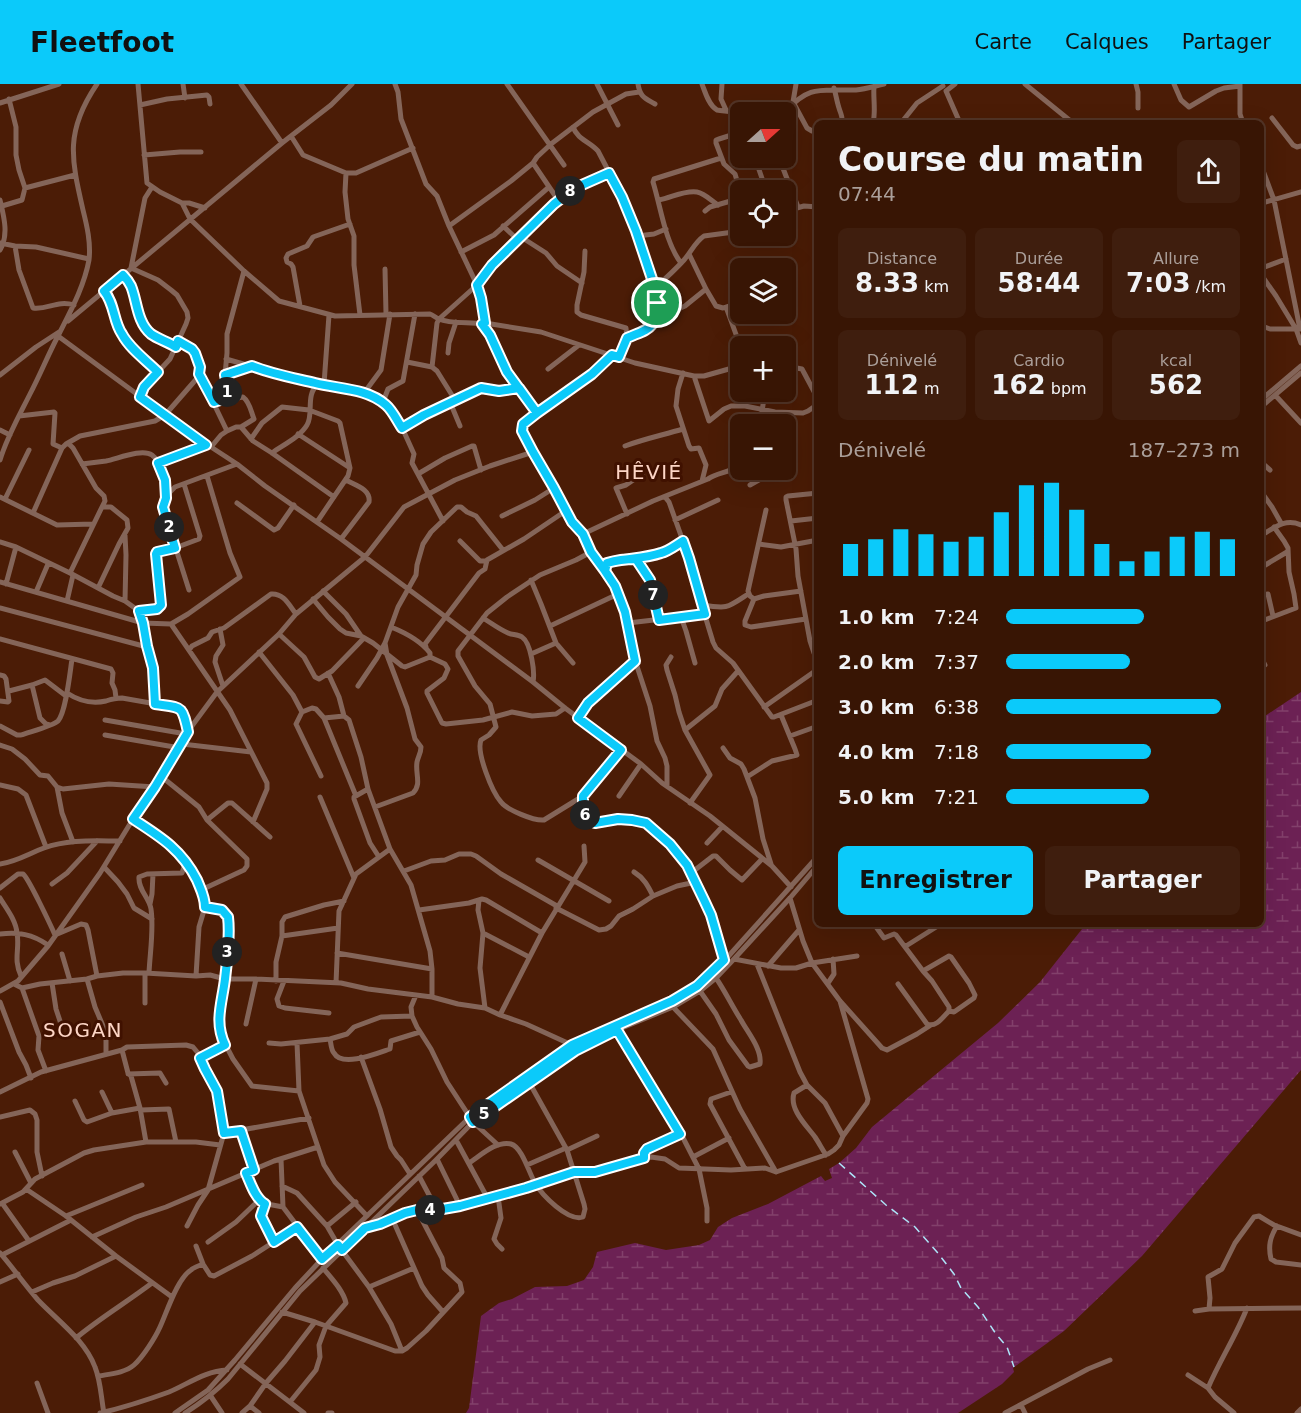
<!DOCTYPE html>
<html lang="fr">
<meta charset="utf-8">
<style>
:root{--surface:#381504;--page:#3f1e0e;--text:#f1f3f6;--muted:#ab9f9a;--line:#523426;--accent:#0bcafa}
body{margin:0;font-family:"DejaVu Sans",sans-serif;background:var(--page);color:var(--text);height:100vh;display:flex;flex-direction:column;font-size:22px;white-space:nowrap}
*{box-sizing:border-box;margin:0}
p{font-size:20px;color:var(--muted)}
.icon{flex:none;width:33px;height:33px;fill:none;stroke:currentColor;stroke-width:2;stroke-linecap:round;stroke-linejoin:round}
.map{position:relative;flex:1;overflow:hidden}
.panel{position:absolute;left:814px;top:36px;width:450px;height:807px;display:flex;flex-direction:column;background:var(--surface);border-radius:9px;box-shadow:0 6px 24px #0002,0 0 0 2px var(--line)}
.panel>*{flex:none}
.needle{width:39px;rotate:69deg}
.fabs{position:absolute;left:730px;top:18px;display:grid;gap:12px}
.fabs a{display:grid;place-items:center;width:66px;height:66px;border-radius:9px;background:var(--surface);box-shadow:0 6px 24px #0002,0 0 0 2px var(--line);font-size:30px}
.pin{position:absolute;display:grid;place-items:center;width:51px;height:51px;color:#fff;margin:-26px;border:3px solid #fff;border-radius:50%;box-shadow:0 2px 6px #0007}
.km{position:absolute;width:30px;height:30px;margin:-15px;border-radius:50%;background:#222;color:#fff;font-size:16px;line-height:30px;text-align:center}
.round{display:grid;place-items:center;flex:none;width:63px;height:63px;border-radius:9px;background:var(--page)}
.headline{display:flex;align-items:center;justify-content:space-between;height:102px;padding:0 24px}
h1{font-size:33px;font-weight:700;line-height:45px}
.figures{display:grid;grid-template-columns:repeat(3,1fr);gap:9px;height:102px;padding:6px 24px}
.figures div{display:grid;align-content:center;border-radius:9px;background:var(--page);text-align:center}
.figures b{font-size:26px;font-weight:700}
.figures small{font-size:16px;font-weight:400}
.figures p{font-size:16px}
.chart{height:168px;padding:12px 24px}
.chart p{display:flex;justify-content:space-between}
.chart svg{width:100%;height:108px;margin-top:6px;stroke:var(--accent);stroke-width:6}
.primary-button{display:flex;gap:12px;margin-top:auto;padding:12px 24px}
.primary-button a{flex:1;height:69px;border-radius:9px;background:var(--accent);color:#111;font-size:24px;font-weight:700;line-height:69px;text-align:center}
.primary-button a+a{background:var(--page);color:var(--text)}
ul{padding:0 24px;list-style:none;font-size:20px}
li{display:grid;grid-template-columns:96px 72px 1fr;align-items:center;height:45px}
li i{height:15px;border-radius:8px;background:var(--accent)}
header{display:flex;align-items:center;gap:36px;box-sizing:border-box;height:84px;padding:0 30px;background:var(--accent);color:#111}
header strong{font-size:28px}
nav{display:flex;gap:33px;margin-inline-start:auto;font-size:21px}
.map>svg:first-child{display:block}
.wetland{fill:url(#wetland-marsh)}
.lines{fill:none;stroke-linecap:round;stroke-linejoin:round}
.ferry{stroke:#ade5f9;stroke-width:1.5;stroke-dasharray:8 6;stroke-linecap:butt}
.minor{stroke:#846559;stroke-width:5}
.route-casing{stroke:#fff;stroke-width:12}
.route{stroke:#0bcafa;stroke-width:8}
.labels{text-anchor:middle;stroke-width:6;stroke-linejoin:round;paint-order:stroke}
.quarter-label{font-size:20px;letter-spacing:1.5px;fill:#fdd5c5;stroke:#401100}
</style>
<header>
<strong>Fleetfoot</strong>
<nav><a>Carte</a><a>Calques</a><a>Partager</a></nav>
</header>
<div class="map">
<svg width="1301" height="1329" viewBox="0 0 1301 1329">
<defs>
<pattern id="wetland-marsh" width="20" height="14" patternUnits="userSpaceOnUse" patternTransform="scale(1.5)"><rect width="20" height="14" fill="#6c2154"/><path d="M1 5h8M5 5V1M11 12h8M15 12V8" fill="none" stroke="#82406b"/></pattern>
</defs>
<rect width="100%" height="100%" fill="#4b1c06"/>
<path class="wetland" d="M1301 608V986L1142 1172 1064 1247 1013 1284 1014 1288 1002 1300 958 1329H466L469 1324 481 1232 499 1219 512 1215 535 1203 567 1202 584 1196 593 1183 597 1168 635 1159 666 1166 699 1161 710 1156 718 1143 732 1134 768 1120 821 1092 825 1097 832 1094 829 1085 839 1079 856 1064 872 1043 998 939 1040 898 1086 840H1262V634Z"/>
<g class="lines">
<path class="ferry" d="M839 1079 886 1121 915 1143 937 1168 954 1190 961 1204 978 1223 996 1250 1007 1263 1014 1283"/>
<path class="minor" d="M138 0 147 99 160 108 182 119H189L205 124
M183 0 185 14
M241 0 282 59
M395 0 398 8 401 35 426 100 437 112 449 142 477 201 481 214 485 239
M507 0 564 81
M597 0 618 41
M638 0C640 13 645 14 655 20
M702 0C705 8 709 22 717 26 722 27 728 27 732 28L741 42
M722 0 721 15 726 26
M796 0 793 18 807 44 812 47 818 45
M955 0 946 7 960 39
M1025 0 1073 39
M1136 0 1138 8V24
M1174 0 1181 16 1189 23 1216 7 1224 4 1240 2
M1240 0V30L1243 39
M834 4C836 11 837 18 839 24 841 31 843 32 842 39
M9 15 16 43V71L19 86 25 104 75 91
M0 19 59 0
M140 21 167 15 207 11 209 13 210 20
M785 28C810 0 821 7 856 6 866 5 875 2 884 0
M1272 34 1293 61 1297 63 1301 62
M873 39C876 27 873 15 874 3
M901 39 917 19 943 2
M573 43C578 56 589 57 598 67L622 113 655 204C657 216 661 236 649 244 643 249 634 251 627 254
M741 48 719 55 716 56V59L724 80 735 90 741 110
M291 52 303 71 346 89H356L413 64
M144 71 180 68H201
M755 74 766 106
M779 74 798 123
M533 79 558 116
M1262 84 1274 116 1300 245
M346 89 345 108 348 135 354 152V181L360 231
M0 116C4 133 9 151 0 166
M659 116C671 114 684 106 697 108 704 109 712 117 718 121
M182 119 190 135 244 187 279 217 335 232 430 230C433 231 436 234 439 235 450 240 470 238 482 240L485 239 541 248 635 279 694 292H704L736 283 741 280
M1262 119 1301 108
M2 122 22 116 25 104
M705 127 710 123 741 114
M786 127 804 122 818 123
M449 142 511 97 533 79 537 73 551 60 593 28 626 10 639 8
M503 142 518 156
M637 152 654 150 666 145
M521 153 546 169 557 182 582 199
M0 159 15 162 36 163 89 175
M15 162 19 186 33 224C48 226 57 216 74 221
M585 167 584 188 577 221V228L581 231 626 244 627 254 619 273
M461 168 494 151 549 103
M689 170 706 205 716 222 723 224 741 218
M681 179C665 158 661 124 653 98L654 95 721 74
M1262 184 1286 175
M385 185 386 230
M123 191 132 205 140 234 147 247 151 250 176 263
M1262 192 1276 212 1296 245 1301 259
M655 204C665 195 675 186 684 176 691 168 695 158 704 152L741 147
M104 207C115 220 113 237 121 250 130 265 146 276 158 288
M300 222 293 183 291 180 287 178 286 174 288 170 307 162 313 153 350 140
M726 223 741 264
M656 235 685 222 706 205
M68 237 282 59 331 21 352 0
M482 240 494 259 507 288 537 329
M1262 242 1270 245H1298
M58 252 206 361 211 363 237 380 265 402 341 455 533 598 565 624 641 680 662 699 710 732 772 782 791 803
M178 257C193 265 202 271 199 289L227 347
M448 269 449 259 456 238
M612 271 592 290 530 334 523 340 522 347 533 368 554 404 572 438 583 450 591 468 615 502 620 516 628 539 632 567 650 622 657 657 665 674 667 682V702
M226 275 288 293 364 309 383 318 391 326 404 348 414 370 412 379 443 437
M407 278 432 283 437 287 455 316
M786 282 802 285 818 315
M432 283 437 239 439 235 477 201 492 181 554 120 575 104 609 89
M548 285 579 261
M683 289 678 305 676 322 689 362 691 365 699 364 706 381 702 397
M0 291 36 263 59 248
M225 291 251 282
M694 292 709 337 724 325 731 322H745L775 328 803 329 808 327 818 320
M324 300 329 231
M364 309 381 286 390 230
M1275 311 1301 339
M140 313 144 303 170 275 186 240 188 234 187 228 177 211 171 206 158 196 131 184 145 114 152 103
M1262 315 1301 282
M221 317 226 311 227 306 225 291 227 269V250L244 187
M383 318 388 305 403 297 415 230
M450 318 460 342
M1262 322 1301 289
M19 332 54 328 55 329 53 360 62 364
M760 340 765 308
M241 343 253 357 272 369 334 413
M402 344 424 331 481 304 499 307 519 304
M0 346 10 351
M298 350 350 384 348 392 317 438
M251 355 262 339 282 323 309 326 338 337 340 339 350 384
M66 360 80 352 155 337 165 331 199 292V289
M625 362C644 355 663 351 683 345
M211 363 221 351 227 347 236 343H241L254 335C251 328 250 318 243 313L214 318
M272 369C283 361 300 353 307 341 314 330 305 311 318 300
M0 376C7 353 19 332 30 310 40 291 48 271 58 252 70 228 84 203 89 176 91 159 87 142 83 126 71 74 65 47 97 0
M158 379 206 361
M1262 379 1270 386
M82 380C90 379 98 378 106 377 117 375 142 364 152 371 164 380 165 401 166 414
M418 390 445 374 472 362H474L481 386
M750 401 768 391 770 389V386
M818 409 788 412 786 413V416L796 465 798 492 810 557 814 569 818 574
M1262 409 1272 423 1281 439
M0 413 57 441 93 440
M665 413 669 418 689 474 699 512 713 558 716 564 733 579 772 633H774L818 616
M5 415 29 366
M237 419 274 446 278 444 294 421
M33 429 62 364 66 360H69L73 364 96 404 104 412 105 417 102 423
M627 430 616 404 626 401 642 390
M502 432 535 416 554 404
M675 436 718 416
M791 437 818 434
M583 450 653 417 708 395C721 387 730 390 741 378
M125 451 126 471 125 517
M1262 451C1275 443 1286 434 1301 441
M341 455 369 418C371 405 355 401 346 396
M460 457 480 477H486
M0 458 16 463 70 489 113 512 125 517 139 527 143 539 147 563 153 583 155 620
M759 460 781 463 818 456
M591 468 576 476 540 491 507 513 487 529 458 567V572L475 602 490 620 496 643 489 651 481 656C476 668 492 708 501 718 507 726 534 737 544 736L583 712 621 666
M636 475 649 496 659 536
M1262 483 1287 468
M605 487 607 479C625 474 643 475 661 470 669 467 676 461 683 457
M70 489 102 423H111L127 436 128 444 119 460 98 504
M531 496 541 520 556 559 573 579
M0 498 143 539 171 540 188 530 240 493 230 469 207 392
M6 500 16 463
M189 506 163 424 170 408 175 403 237 380
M323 507 346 530 361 552
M801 507 764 512 754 515 745 537V541L751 543 806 535
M36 508 48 480
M1262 511 1268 510 1273 532
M313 515 328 533 340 545 346 549 361 552 373 559 402 582 405 583 430 573 445 580 448 585 444 594 427 607V609L442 639 446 640 483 636 512 628 532 632 556 630 565 624
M754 515 750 512 748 507 766 426
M67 517 73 491
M702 521C728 525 727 524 748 510
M0 524 147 563
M139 527 157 525 161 521 156 470 157 468 175 464 199 455 200 452 184 400
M681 533 686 547 695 579
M483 534C491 539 499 545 508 549 512 551 518 550 522 553 531 559 535 588 533 598
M1262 537 1296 524 1294 510 1289 488 1288 464 1284 457 1274 443
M628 539 705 530
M171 540 230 626 267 699V705L253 738
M550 542 618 510
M391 543C406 549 420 556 430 569V573
M220 545 223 561 216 572 215 578 223 602
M279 550 304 573 315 593 319 595 332 587 364 554
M0 555 111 585 113 589 112 599 115 606 116 614
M426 563 425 560 479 489 485 485 487 476 524 455 567 426
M189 566 192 562 208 554 212 548 224 544 271 510C284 509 289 521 296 530
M259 568 293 611 302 628
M531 570 556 559
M671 573 666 581 667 586 675 611 679 628 685 646 710 691 690 719
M1262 575 1265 581
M328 589 339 613 344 632
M0 591 4 592 6 595 9 617 8 618 0 617
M32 601 40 634 46 640 50 641
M358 602 377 574 385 559 398 523 416 491 417 481 423 460 431 448 457 423H461L467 428 476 432 503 466
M9 607 32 601 45 596 66 612
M67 609C79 617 92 620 106 617 112 615 116 614 122 614L179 624 184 629 188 648
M764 623 818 585
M324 634 344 632 349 636 361 673 368 705 390 765 411 801 430 867 432 885V913
M578 634 589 619 635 577
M105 636 186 650
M0 642 17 651H21C29 648 53 642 58 637 66 628 70 588 72 575
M685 646 715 622 722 605 738 587
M105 651 180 664
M790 652 818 642
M182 660 251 668
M0 661 12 665 25 675 40 691 48 692 57 703 63 705 109 700 155 703
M723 664 730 674 741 680 744 685 755 714 763 755 771 780
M321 692 296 640 302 628 312 624 316 625 324 634 356 712
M162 693 199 723 207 736 247 775V782L244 786 201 806
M747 693 772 677 797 671 795 665 781 631
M0 701 18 705 26 711 46 763
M57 703 62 729 73 758
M368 705 354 713V715L370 759 379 773
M583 712C583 721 582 737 594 739 598 740 604 737 608 736 623 734 640 735 652 744 694 775 711 828 725 876
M619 712 641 680
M320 713 354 794
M375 723 413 709C422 700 415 690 417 678 418 673 421 669 421 663L415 655 407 624 387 571 385 559
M133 735 163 754 184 774 203 809 205 823 199 843 196 892
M207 736 228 719H232L270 753
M707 759 722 743
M538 776 609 817
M0 780C16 778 30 769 44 764 68 755 95 757 120 757
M104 783 118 798 127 810 134 824 152 835
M404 787 431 777 445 776 459 770H471L476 772 501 790 557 822
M634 788C644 794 648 802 653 812
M691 789 713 772H716L730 786 742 796 762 775
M52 800 67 789 97 757
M0 804 18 790C20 790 22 790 23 790 28 793 51 842 55 851L81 840 86 841 88 846 97 892
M0 814C6 824 16 836 17 849 20 865 13 875 21 892
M790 814 803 857 812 879 840 917 882 964 887 966 917 950 931 941
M479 816 478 826 483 849 480 884 485 924
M150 820 152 810 153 790
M205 823C216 825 227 825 229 839L225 895 219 930 220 950 233 975 252 1002 299 1007
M556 824 599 846 606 845 611 842 619 832 633 825 653 812 677 802 696 798
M419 826 469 819 482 815 486 816 542 849
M874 840 884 854 894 850 896 851 923 887 932 897 949 923V927C943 933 936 944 927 940L898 900
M483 849 529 873
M0 850C19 848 32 850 48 861
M282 852 338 844
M906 862 941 840
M337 869 432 885
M62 870 70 897
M734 875 781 884H796L812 879 857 872
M757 880 800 988 807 1001 825 1019 843 1052
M768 882 799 846
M923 887 949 872 951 873 969 899 975 911 974 914 954 928 949 927
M149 889C150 868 154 845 151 825 149 813 138 806 139 793L147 790 182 789 186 777
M87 895 95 923 106 949V970
M276 897V878L282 852V838L285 833 324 821 344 817
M284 897 277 915 279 922 285 924 329 929
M52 899 56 925 61 940
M336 899 339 827 356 790 390 765
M828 899 834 890 833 875
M14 900 22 904 40 900 87 895 97 892 123 889H145L196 892 210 891 225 895H256L341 899 368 905 432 913 458 920 485 924 500 931 526 940 572 961
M22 904 39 952 38 966 46 987
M0 907 18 897 48 862 100 789 133 735 155 703 180 664 186 650 217 608 279 550 296 530 365 473 404 423 455 396 490 382 533 368
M700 907 716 930 729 956 748 982 750 983 760 980C762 965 748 949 741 936 732 922 725 907 716 894
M416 911 411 923 412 932 417 943 431 965 447 998 473 1038 498 1061
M0 918 19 968 26 981 31 994
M145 919V889
M673 923 713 965 740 1025 776 1088
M500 931 542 849 585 778 584 762
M246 940 256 895
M617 946 668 1030 678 1044 699 1085 707 1124V1137
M330 955C331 959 331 966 334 969 342 984 378 969 390 965L391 957 420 948
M269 959 281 960 330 955 347 950 354 943 381 933 412 932
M297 959 299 1007 324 1081 335 1098 367 1132
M122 966 128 989 131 992 140 1024 146 1058
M361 973 380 1025 391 1063 397 1072 401 1076 410 1090
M200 974 225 961
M128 990 160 989 166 999
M807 1001 794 1009C789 1025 806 1041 815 1053 819 1059 822 1065 826 1071
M0 1008 41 988 122 966 127 963 186 961 193 963 198 969 205 985 217 1007 224 1049 208 1106 198 1121 187 1142
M102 1008 112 1029
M731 1008 711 1015 710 1020 745 1085
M75 1017 84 1036 87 1038 112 1029 140 1024
M141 1026 169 1025 176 1058
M0 1033 30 1026 35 1030 37 1036V1068L42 1092
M241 1047 254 1085
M224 1049 309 1034
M456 1056 488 1115
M567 1066 597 1052
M15 1068 31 1099
M693 1073 729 1054
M644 1074V1069L647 1065 680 1050
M281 1075 283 1123 322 1175
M437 1075 460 1122
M469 1079C480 1072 497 1056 511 1060 522 1063 529 1089 535 1099 542 1111 568 1138 583 1133L585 1125 584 1120 567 1066 529 998
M527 1081 566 1064
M246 1089 256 1112 262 1119 283 1123
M419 1092 437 1126
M282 1102 297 1109 327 1142 338 1161 369 1203 391 1240 402 1267
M26 1105 66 1132 116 1172 172 1213
M498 1112 501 1134 494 1155 497 1160 502 1165
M2 1119 29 1157
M0 1120 23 1108 35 1095 84 1069 94 1066 146 1058H196L220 1061
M265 1120 261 1132 275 1158
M66 1132 142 1101
M392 1134 422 1202 428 1211 443 1228
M327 1142 356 1118
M1277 1142C1270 1153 1268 1162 1271 1175L1276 1178 1301 1181
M367 1144 410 1127 437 1126 460 1122 526 1104 574 1088H595L625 1078 651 1073 665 1075 679 1084 731 1086 765 1084 776 1088 828 1070 834 1066 839 1061 843 1052 867 1019 868 1015 840 917
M92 1153 136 1133 166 1123 274 1077 318 1063
M208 1158 236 1138 259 1116
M196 1162 203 1180 210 1191 214 1192 252 1172 297 1143
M0 1169C13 1184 25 1201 38 1216 58 1237 85 1256 95 1283 101 1298 101 1314 104 1329
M2 1171 71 1136
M0 1198 18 1190
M369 1203 414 1184
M32 1208 53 1199 75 1192 116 1172
M1209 1225 1210 1214 1208 1193 1222 1185 1235 1159 1254 1133 1259 1132 1274 1141 1301 1151
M1195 1227 1209 1225 1301 1224
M282 1228 315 1238 395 1267H402L407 1264 426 1247 462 1208 460 1199 444 1184 442 1174 417 1126
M76 1254C100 1234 127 1218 152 1199
M240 1280 304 1329
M1188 1291 1208 1304 1215 1313 1234 1329
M99 1292C109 1290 125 1289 134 1281 143 1273 155 1254 160 1243 167 1228 177 1195 191 1186 194 1183 199 1182 203 1180
M37 1299 48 1329
M1208 1304C1220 1276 1236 1252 1247 1224
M210 1311 222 1329
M290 1318 316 1286 320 1273 319 1261 326 1242 346 1219C343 1206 331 1194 323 1184
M1021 1321 1025 1329
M250 1322 259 1329
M100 1329C122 1324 147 1316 169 1308 188 1300 205 1287 227 1286
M175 1329 208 1306 235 1276 295 1204 322 1175 470 1033 572 961 672 917 697 902 725 876 818 772
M185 1329C201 1319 215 1308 228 1295L300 1207 437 1075 473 1038 575 967 617 946 673 923 700 907 716 894 734 875 790 814 818 781
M242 1329 250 1322 266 1299 285 1277 315 1238
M328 1329H332
M1005 1329 1088 1285 1110 1276
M1297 1329 1301 1325"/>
</g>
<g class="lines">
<defs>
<path id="route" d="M657 219C655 246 650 244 627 254L619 273 612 271 592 290 537 329 519 304 499 307 481 304 424 331 402 344C397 337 393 327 386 321 367 304 338 305 315 299 294 294 272 290 252 282L225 291C228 303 228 315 214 318L199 290 200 283 195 269 192 265 178 257 176 263C168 258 158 255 151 250 137 239 137 216 131 202 129 198 126 194 123 191L104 207C115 220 113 237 122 250 130 265 146 276 158 288L144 303 140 313 206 361 158 379 165 396 166 414 163 423 175 464 157 468 156 470 161 521 157 525 139 527 143 539 147 562 153 584 155 620C182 624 182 620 188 648L155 703 133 735C161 753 182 766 197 796 201 806 205 813 205 823L222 826 228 833C230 849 227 879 225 895 222 920 214 937 225 961L200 974 205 985 217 1007 224 1049 241 1047 254 1086 246 1089C251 1100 255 1114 265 1120L261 1132 274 1158 297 1143 322 1175 338 1161 342 1166 365 1144 380 1140 405 1129 417 1126H437L460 1122 526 1104 574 1088H595L644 1074V1069L647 1065 680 1050 617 946 575 967 473 1038 470 1033 572 961 672 917 697 902 724 876 711 831 704 816 687 781 670 760 646 739 632 736 618 735 595 739 588 735 583 726V712L621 666 578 634 588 619 635 577 625 528 615 502 605 487 607 479C625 474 643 475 661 469 669 467 676 461 683 457L689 474 705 530 659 536 650 496 636 475C626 475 617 476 607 479L605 487 591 468 583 450 572 438 554 404 533 368 522 347 523 340 537 329 507 288 490 251 482 240 485 239 481 214 477 201 492 181 554 120 575 104 609 89 622 113 636 147 655 204 657 219"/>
</defs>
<use href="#route" class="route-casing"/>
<use href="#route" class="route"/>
</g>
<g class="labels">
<g class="quarter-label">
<text x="649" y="395">HÊVIÉ</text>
<text x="83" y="953">SOGAN</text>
</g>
</g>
</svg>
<div class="fabs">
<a><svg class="needle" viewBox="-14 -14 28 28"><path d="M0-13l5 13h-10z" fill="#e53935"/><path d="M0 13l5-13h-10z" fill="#ab9f9a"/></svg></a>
<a><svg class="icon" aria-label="locate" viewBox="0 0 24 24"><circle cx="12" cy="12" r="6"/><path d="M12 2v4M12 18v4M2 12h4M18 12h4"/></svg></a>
<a><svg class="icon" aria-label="layers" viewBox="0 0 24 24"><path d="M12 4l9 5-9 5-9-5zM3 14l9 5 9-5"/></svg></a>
<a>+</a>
<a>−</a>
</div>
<div class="pin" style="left:657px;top:219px;background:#1e9e55"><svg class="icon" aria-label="arrive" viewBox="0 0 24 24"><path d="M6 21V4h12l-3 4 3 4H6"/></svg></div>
<b class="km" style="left:227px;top:308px">1</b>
<b class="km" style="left:169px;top:443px">2</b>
<b class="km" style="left:227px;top:868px">3</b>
<b class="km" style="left:430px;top:1126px">4</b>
<b class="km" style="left:484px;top:1030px">5</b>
<b class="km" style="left:585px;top:731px">6</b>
<b class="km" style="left:653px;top:511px">7</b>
<b class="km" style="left:570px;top:107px">8</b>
<section class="panel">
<div class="headline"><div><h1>Course du matin</h1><p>07:44</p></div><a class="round"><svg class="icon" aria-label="share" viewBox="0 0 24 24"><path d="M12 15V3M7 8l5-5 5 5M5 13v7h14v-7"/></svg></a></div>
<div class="figures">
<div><p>Distance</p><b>8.33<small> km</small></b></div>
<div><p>Durée</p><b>58:44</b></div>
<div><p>Allure</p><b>7:03<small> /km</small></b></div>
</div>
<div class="figures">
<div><p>Dénivelé</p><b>112<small> m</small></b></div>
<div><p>Cardio</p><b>162<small> bpm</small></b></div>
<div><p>kcal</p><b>562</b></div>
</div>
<div class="chart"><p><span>Dénivelé</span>187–273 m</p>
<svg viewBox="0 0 160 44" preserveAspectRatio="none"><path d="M5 44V31M15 44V29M25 44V25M35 44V27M45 44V30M55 44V28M65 44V18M75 44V7M85 44V6M95 44V17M105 44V31M115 44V38M125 44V34M135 44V28M145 44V26M155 44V29"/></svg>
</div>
<ul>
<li><b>1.0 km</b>7:24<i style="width:59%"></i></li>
<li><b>2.0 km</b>7:37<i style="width:53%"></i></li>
<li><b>3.0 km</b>6:38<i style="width:92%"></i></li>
<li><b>4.0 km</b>7:18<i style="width:62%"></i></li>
<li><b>5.0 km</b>7:21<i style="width:61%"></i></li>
</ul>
<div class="primary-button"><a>Enregistrer</a><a>Partager</a></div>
</section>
</div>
